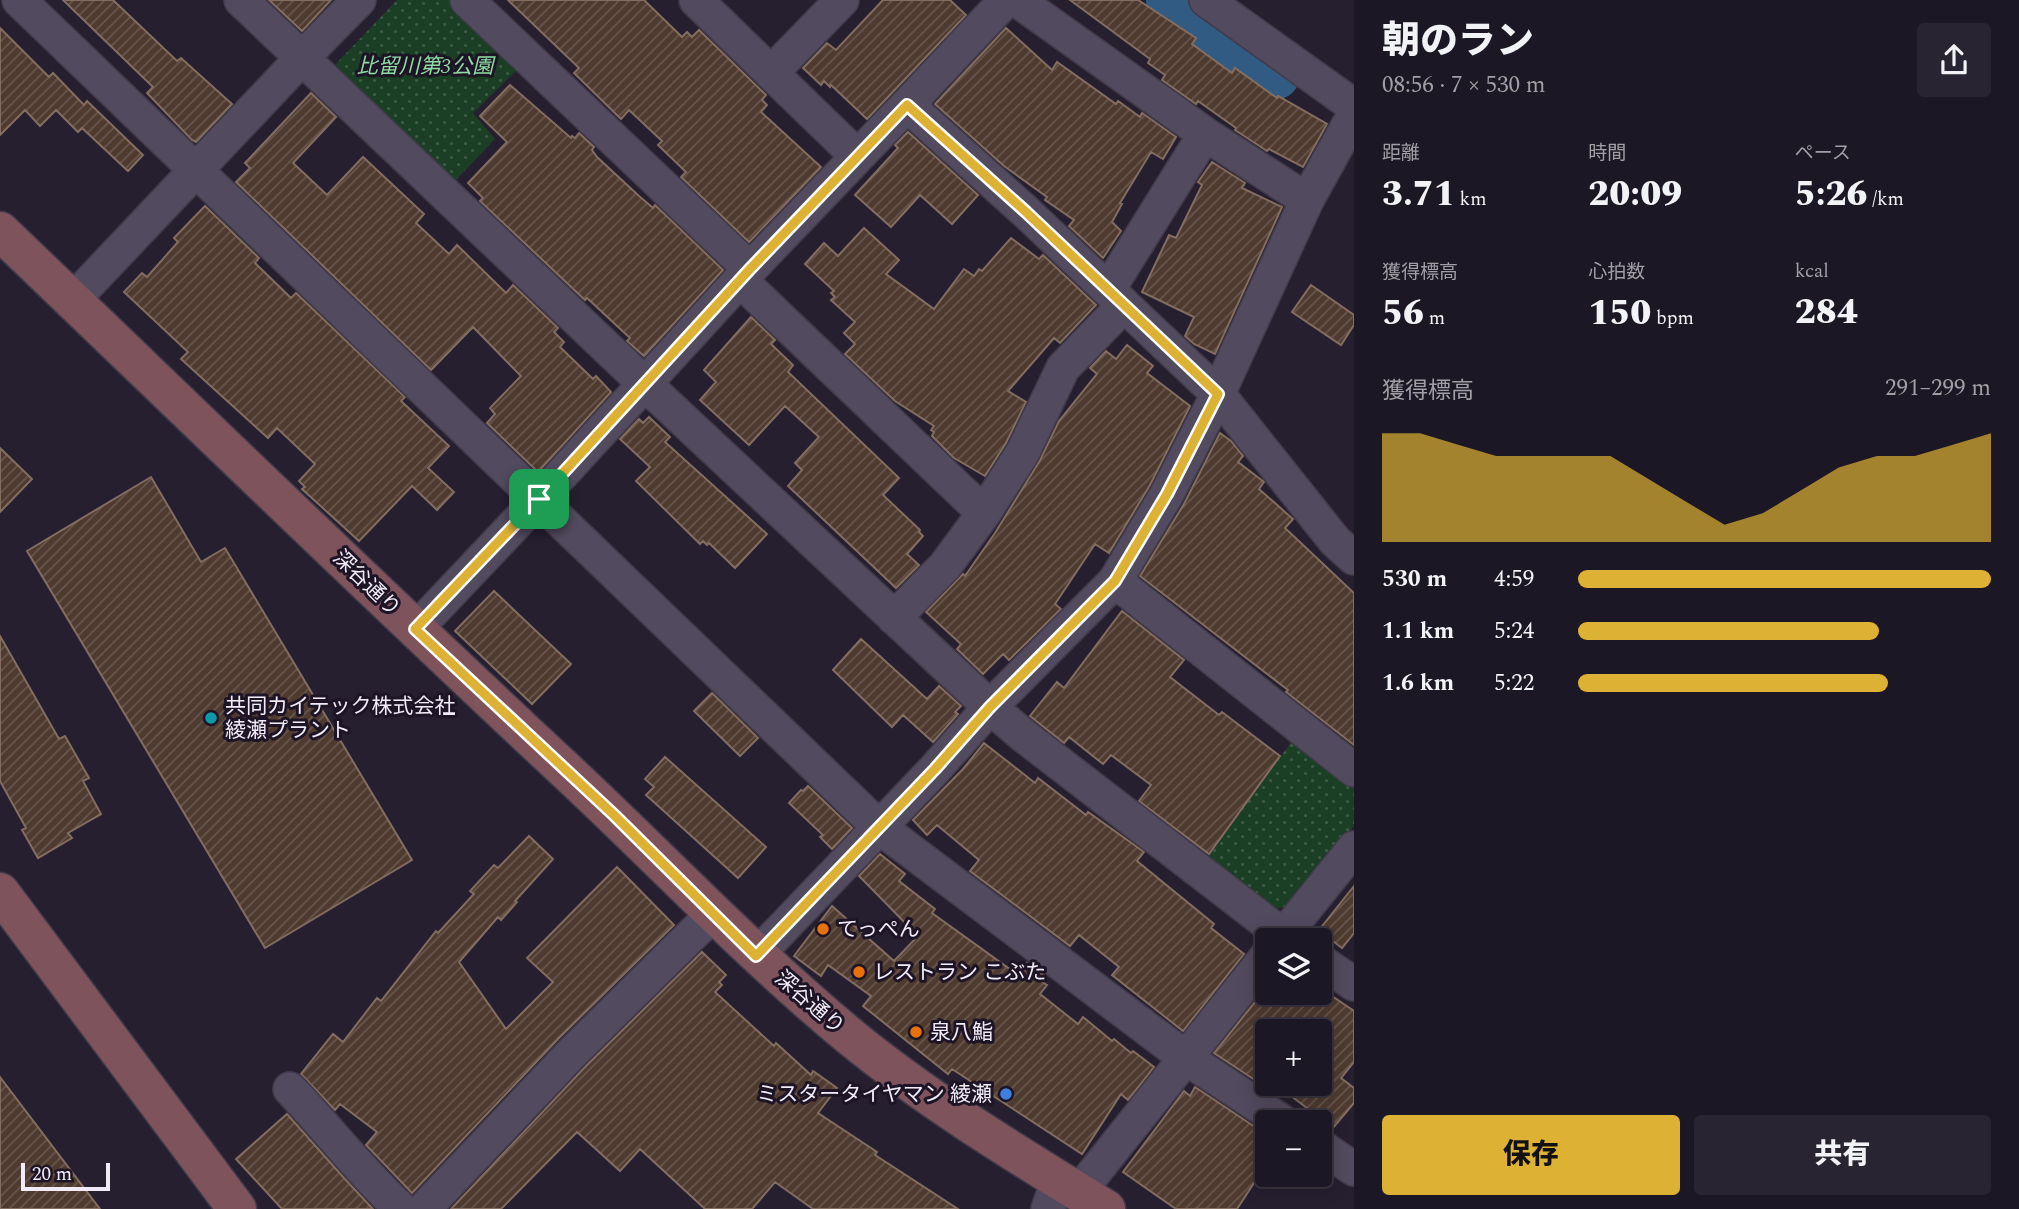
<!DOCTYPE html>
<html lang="ja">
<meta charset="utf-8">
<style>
:root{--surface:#1c1724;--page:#292431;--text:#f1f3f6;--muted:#a09fa6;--line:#3a3641;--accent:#ddb133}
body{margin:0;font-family:Spectral,"Noto Sans JP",serif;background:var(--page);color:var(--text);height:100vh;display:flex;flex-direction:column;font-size:26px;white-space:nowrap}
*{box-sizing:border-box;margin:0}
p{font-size:23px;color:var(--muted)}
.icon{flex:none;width:38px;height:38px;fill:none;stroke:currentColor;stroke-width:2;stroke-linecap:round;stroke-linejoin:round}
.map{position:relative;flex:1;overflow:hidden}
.sheet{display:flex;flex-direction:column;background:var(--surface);width:665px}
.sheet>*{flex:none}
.buttons{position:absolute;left:1255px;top:928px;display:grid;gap:14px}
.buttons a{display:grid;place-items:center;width:77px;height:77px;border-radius:7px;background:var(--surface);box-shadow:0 4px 18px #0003,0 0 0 2px var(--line);font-size:35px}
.scale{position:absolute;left:21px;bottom:18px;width:89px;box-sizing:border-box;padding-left:7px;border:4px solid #f0ebf7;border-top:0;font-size:19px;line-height:24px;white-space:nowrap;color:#f0ebf7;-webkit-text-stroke:5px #1d1526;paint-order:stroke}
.pin{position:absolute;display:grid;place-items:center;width:60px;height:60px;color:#fff;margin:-30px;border-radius:14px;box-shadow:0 4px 10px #0006}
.round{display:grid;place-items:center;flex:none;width:74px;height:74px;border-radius:7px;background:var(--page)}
.summary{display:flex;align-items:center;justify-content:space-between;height:119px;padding:0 28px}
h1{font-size:38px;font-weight:800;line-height:52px}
.stats{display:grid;grid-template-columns:repeat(3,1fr);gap:10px;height:119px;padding:7px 28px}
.stats div{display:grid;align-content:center}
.stats b{font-size:35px;font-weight:800}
.stats small{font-size:19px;font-weight:400}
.stats p{font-size:19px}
.chart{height:196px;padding:14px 28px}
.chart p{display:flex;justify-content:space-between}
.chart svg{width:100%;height:126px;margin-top:7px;fill:var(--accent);opacity:.7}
.primary-button{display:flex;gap:14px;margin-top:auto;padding:14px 28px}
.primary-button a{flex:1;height:80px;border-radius:7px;background:var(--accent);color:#111;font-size:28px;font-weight:800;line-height:80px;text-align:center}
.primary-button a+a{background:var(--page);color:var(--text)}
ul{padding:0 28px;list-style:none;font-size:23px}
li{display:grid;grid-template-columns:112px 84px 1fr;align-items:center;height:52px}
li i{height:18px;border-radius:9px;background:var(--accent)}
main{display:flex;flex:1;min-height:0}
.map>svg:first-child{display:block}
.grass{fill:url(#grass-dots)}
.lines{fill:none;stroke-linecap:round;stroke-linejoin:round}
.river{stroke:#325b83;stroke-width:54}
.building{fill:url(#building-hatch);stroke:#836d61;stroke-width:2}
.street-casing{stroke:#403a49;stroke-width:36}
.secondary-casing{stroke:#403a49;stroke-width:41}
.street{stroke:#524a5e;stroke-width:33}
.secondary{stroke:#7e535c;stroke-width:38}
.route-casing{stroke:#fff;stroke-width:14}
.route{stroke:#ddb133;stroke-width:9}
.culture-dot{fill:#0f9aa8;stroke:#1d1526;stroke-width:2.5}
.food-dot{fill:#e8710a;stroke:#1d1526;stroke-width:2.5}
.shop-dot{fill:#3f7fe0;stroke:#1d1526;stroke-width:2.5}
.labels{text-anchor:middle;stroke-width:6;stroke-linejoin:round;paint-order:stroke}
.park-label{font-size:21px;font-style:italic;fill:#8edba3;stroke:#1d1526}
.street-label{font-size:21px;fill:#f0ebf7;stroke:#1d1526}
.poi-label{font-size:21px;fill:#f0ebf7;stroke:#1d1526;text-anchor:start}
</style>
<main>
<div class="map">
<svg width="1354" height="1209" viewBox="0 0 1354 1209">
<defs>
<pattern id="grass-dots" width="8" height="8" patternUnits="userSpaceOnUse" patternTransform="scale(1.75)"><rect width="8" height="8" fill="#1a3f25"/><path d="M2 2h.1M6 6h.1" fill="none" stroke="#3c5b45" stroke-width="1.8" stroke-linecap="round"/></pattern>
<pattern id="building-hatch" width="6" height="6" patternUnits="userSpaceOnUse" patternTransform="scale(1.75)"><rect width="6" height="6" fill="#4e3a2f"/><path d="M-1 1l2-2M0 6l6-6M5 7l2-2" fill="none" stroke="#68574e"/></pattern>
</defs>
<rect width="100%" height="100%" fill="#261f30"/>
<path class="grass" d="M397 0H449L519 68 473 113 495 139 453 183 333 67Z
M1296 735 1354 784V826L1286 907 1272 909 1207 859Z"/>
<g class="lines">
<path class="river" d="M1173 0 1274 73"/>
</g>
<path class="building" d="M63 0H113L177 61 181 58 232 104 196 142 192 140 147 93 153 87Z
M269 0H331L302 31Z
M508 0H644L682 37 687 32 692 37 699 30 766 95 762 100 767 105 761 112 821 167 749 242 681 177 686 172 658 145 662 141 629 110 621 119 574 73 579 68Z
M883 0H950L966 15 867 119 831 85 830 87 824 81 821 85 803 68 827 43 836 50Z
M1070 0H1138L1196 38 1192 44 1232 73 1235 68 1277 98 1278 96 1327 124 1303 167 1269 149 1267 151 1235 130 1236 128 1198 101 1196 104 1162 80 1165 75 1148 63 1150 59Z
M0 28 49 77 53 73 84 105 87 101 143 155 128 171 82 128 78 132 56 110 40 126 25 110 0 135Z
M1006 28 1052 70 1057 62 1116 104 1118 101 1140 117 1142 113 1176 137 1163 159 1151 152 1120 203 1122 204 1112 222 1121 231 1103 258 1069 226 1074 220 1045 200 1047 197 1004 166 935 104Z
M510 85 571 138 572 136 575 138 579 133 594 147 592 150 597 157 639 196 653 208 655 205 723 270 644 356 627 341 630 338 587 298 585 300 480 201 483 198 468 183 507 142 480 116Z
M311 93 336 117 293 163 327 195 363 157 424 214 416 223 449 254 457 245 506 293 513 285 558 328 554 332 564 342 560 347 593 379 596 376 611 392 538 472 487 423 495 414 490 408 521 376 473 327 431 370 236 182 250 168 245 163Z
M908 132 978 195 952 224 920 195 891 227 855 195 898 148 895 145Z
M1212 162 1245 183 1242 188 1282 207 1215 354 1194 344 1185 336 1194 317 1142 292 1169 235 1176 238 1202 185 1198 182Z
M205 206 259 258 255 263 291 298 296 293 405 397 401 401 449 446 428 468 454 492 437 510 412 486 359 541 302 489 305 487 299 481 315 464 277 428 268 438 181 359 188 352 124 292 142 273 147 277 178 242 174 238Z
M864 228 899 260 886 274 934 309 964 269 974 276 979 269 982 271 1011 238 1039 259 1043 255 1096 305 1060 343 1054 338 1008 391 1026 402 1006 443 985 476 954 458 932 436 934 432 931 430 934 426 895 401 845 354 855 344 844 333 855 322 831 300 835 297 831 293 834 291 805 264 824 243 838 256Z
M1311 285 1354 315V325L1341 345 1292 312Z
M751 317 775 340 771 344 793 365 788 372 899 478 883 495 920 530 919 532 923 536 907 554 919 565 896 588 788 486 802 470 795 463 819 437 785 406 749 445 700 400 716 382 704 370Z
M1127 345 1153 366 1147 373 1190 406 1150 485 1109 553 1095 544 1055 604 1061 609 1009 660 1003 654 983 674 957 649 961 644 926 612 963 574 965 576 995 533 1039 462 1059 421 1097 374 1090 368 1106 351 1116 359Z
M649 417 670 437 665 442 767 534 735 568 709 543 707 545 703 541 700 544 636 481 650 467 620 439 639 419 643 423Z
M1220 433 1231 441 1243 456 1238 462 1264 482 1259 489 1293 519 1285 528 1354 593V745L1286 692 1288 690 1140 576 1184 504Z
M0 448 32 479 0 512Z
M151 477 201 562 225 548 412 860 265 948 27 551Z
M494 591 571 664 532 704 455 631Z
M1122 611 1184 660 1170 677 1219 715 1222 712 1280 756 1209 854 1139 801 1151 785 1111 755 1103 764 1069 737 1064 743 1030 716 1057 682 1064 688Z
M0 636 59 739 65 736 89 778 83 781 101 814 68 833 72 838 38 858 22 830 26 828 0 781Z
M861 639 927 699 939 686 961 706 955 712 958 714 933 742 903 715 892 727 833 670Z
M712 693 758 738 740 756 694 711Z
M984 743 1035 783 1038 778 1086 815 1088 812 1144 852 1137 861 1214 924 1211 928 1244 954 1183 1031 1112 975 1119 967 1079 935 1070 946 970 871 979 860 937 825 927 835 913 820 963 769Z
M665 757 766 847 738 878 646 795 654 787 645 779Z
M808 786 852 828 832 849 820 837 823 835 789 803 801 790 803 791Z
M529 836 553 859 515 901 517 902 501 920 498 917 459 962 506 1029 553 982 527 958 617 867 674 925 558 1039 412 1193 366 1145 377 1132 340 1104 335 1110 301 1074 333 1034 343 1042 377 998 381 1001 436 931 438 933 474 894 470 891 494 865 498 868Z
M880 854 905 874 899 881 935 909 932 913 1018 975 1027 963 1046 977 1042 982 1047 985 1040 994 1078 1024 1083 1017 1112 1041 1114 1039 1131 1053 1133 1051 1154 1067 1128 1100 1121 1094 1082 1154 952 1069 948 1074 863 1006 871 996 828 965 821 976 794 956 832 906 894 961 918 936 859 876Z
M1354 886V933L1342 948 1319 930Z
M702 952 726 975 719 982 722 985 715 992 774 1046 776 1043 811 1075 813 1071 837 1088 818 1113 877 1152 875 1155 958 1209H813L775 1182 752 1209H705L640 1149 620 1171 577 1132 501 1209H451L586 1066Z
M1263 992H1326L1354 1011V1062L1341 1078 1354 1088V1103L1333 1128 1274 1083H1320V1031H1267V1088L1214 1053Z
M0 1077 100 1209H0Z
M1195 1087 1267 1135V1163L1237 1209H1176L1123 1172 1184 1091 1190 1096Z
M287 1114 344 1178 373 1209H282L236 1159Z"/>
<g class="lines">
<defs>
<path id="street" d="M19 0 879 827 1186 1058 1283 1122
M241 0 645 384 990 707 1024 736 1289 940
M467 0 750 269
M696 0 857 156
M1017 0 1205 134 1307 200
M1206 0 1354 106
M771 73 842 0
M907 105 1006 0
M740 280 984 513
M1108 290 1205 134
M73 300 302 58 359 0
M1115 581 1354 770
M894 618 945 566 984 513 1023 452 1063 368 1124 305
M415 630 539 499 750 269 907 105 1026 212 1218 394 1335 541 1354 558
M1280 940 1354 848
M756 956 935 769 990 707 1115 581 1167 494 1218 394 1307 200 1354 115
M1320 961 1354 984
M290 1089C328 1129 361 1172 401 1209
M1320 1146 1354 1169
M1078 1193 1267 956
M424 1209 572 1053 713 914
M1048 1209 1058 1180"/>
<path id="secondary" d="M0 231C186 409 371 589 560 765 656 854 746 950 847 1034 927 1100 1018 1155 1106 1209
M0 892 237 1209"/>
</defs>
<use href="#street" class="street-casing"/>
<use href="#secondary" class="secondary-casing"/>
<use href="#street" class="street"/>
<use href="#secondary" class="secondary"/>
</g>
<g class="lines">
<defs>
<path id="route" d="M907 105 1026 212 1218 394 1167 494 1115 581 990 707 935 769 756 956 614 815 415 629 539 499 750 269Z"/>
</defs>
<use href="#route" class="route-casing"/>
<use href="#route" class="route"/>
</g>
<circle class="culture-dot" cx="211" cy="718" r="7"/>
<g class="food-dot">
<circle cx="823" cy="929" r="7"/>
<circle cx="859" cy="972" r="7"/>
<circle cx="916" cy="1032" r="7"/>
</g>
<circle class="shop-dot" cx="1006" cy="1094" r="7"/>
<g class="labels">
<g class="park-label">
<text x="425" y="73">比留川第3公園</text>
</g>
<g class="street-label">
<text transform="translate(367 583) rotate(44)" y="7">深谷通り</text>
<text transform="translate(810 1002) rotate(41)" y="7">深谷通り</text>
</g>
<g class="poi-label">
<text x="225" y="713">共同カイテック株式会社<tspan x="225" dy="24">綾瀬プラント</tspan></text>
<text x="837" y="936">てっぺん</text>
<text x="873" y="979">レストラン こぶた</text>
<text x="930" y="1039">泉八鮨</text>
<text x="992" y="1101" text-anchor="end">ミスタータイヤマン 綾瀬</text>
</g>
</g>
</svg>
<div class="buttons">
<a><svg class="icon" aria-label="layers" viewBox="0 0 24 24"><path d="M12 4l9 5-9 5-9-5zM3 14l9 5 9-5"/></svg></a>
<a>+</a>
<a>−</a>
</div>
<div class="scale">20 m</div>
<div class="pin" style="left:539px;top:499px;background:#1e9e55"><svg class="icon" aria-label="arrive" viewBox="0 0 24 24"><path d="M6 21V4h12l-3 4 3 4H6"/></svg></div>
</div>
<section class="sheet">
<div class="summary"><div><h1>朝のラン</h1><p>08:56 · 7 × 530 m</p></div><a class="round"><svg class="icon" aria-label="share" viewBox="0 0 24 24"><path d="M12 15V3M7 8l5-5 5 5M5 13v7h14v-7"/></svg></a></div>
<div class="stats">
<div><p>距離</p><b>3.71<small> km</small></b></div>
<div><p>時間</p><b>20:09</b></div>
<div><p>ペース</p><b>5:26<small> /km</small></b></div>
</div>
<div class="stats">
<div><p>獲得標高</p><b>56<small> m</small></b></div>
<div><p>心拍数</p><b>150<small> bpm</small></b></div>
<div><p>kcal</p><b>284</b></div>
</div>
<div class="chart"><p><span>獲得標高</span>291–299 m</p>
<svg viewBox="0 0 160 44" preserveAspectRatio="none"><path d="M0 44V6L10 6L20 10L30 14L40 14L50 14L60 14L70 22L80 30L90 38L100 34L110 26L120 18L130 14L140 14L150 10L160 6V44z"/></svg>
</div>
<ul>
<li><b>530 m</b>4:59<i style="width:100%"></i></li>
<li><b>1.1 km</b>5:24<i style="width:73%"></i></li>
<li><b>1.6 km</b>5:22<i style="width:75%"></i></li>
</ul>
<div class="primary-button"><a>保存</a><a>共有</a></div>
</section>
</main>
